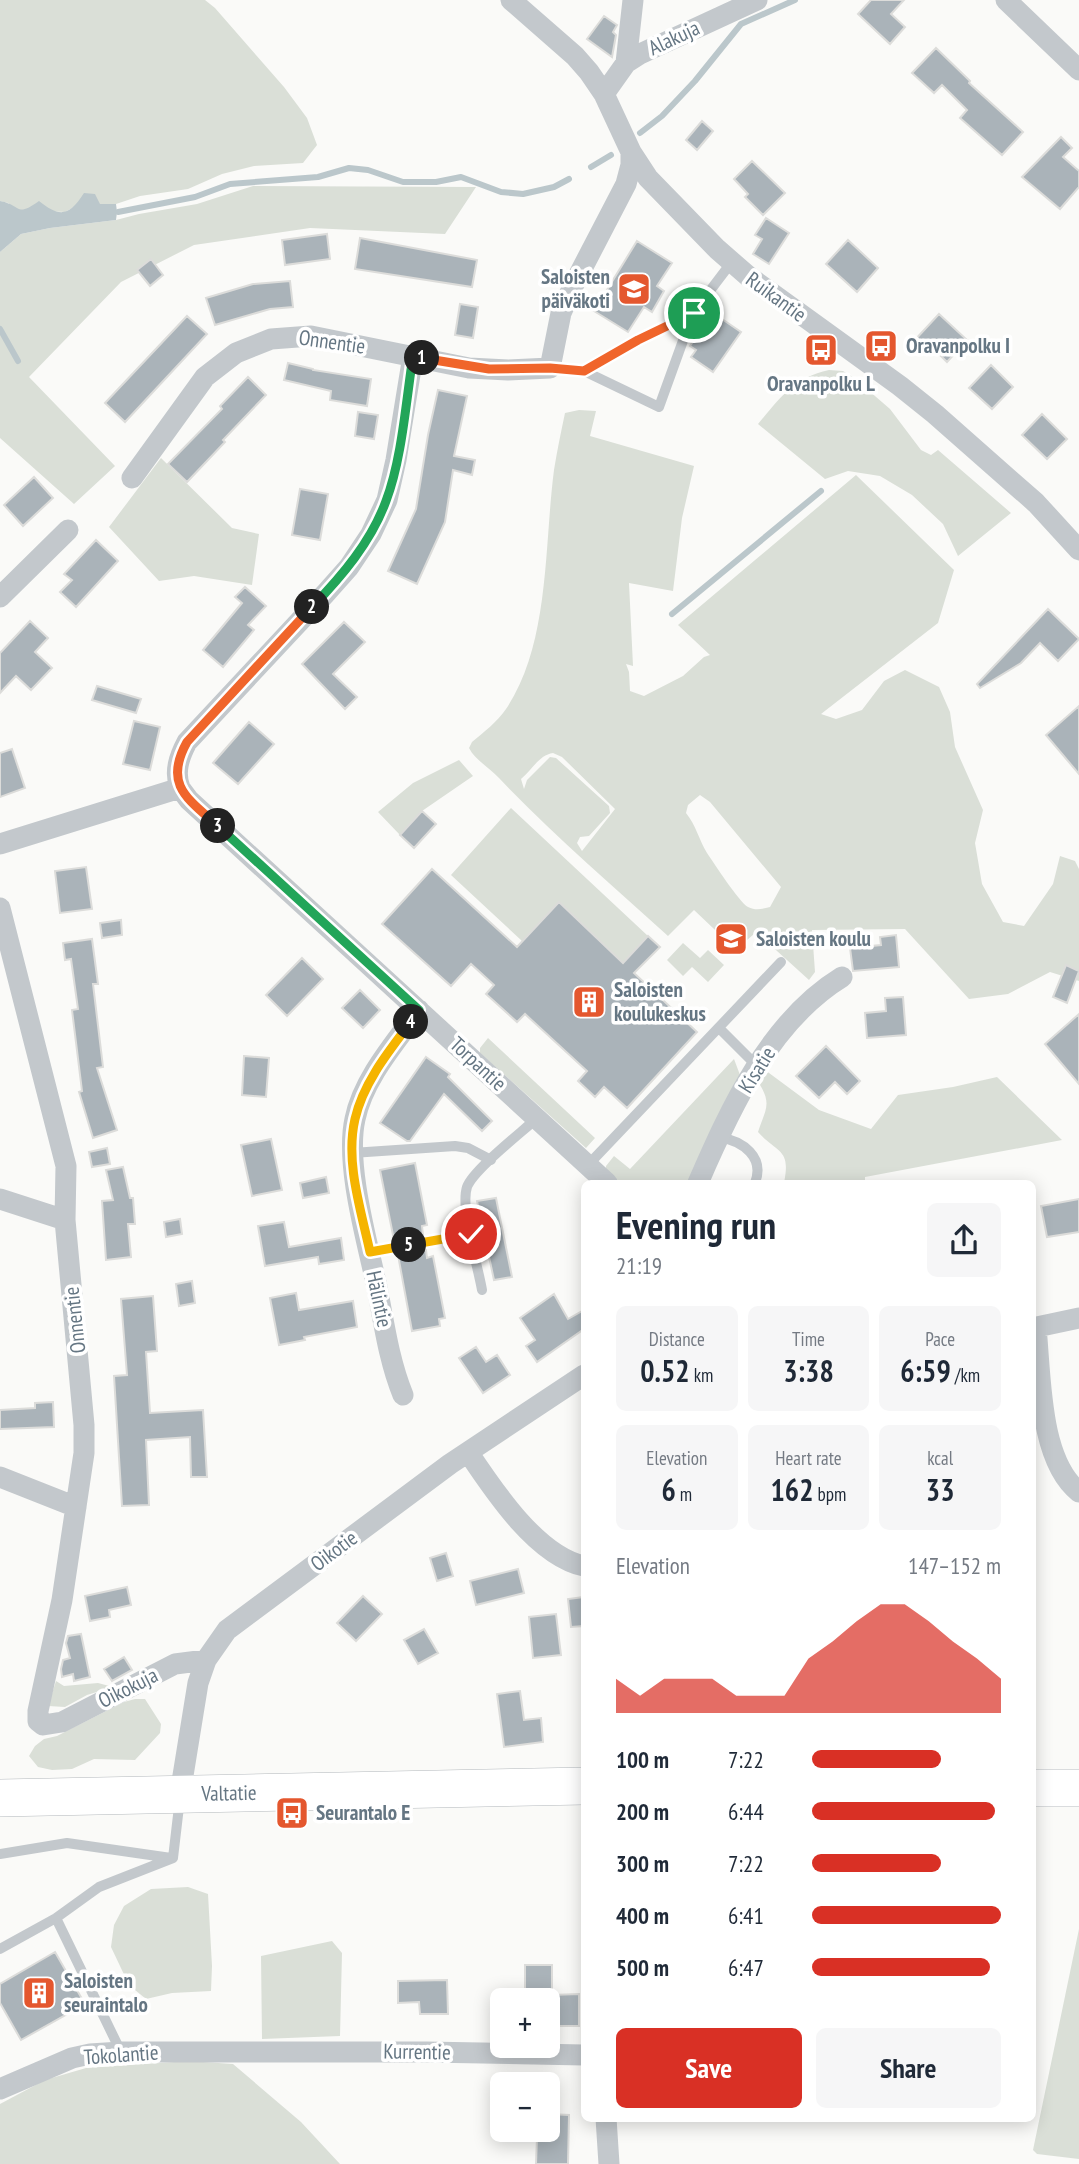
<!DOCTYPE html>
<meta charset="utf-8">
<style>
:root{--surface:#fff;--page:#f6f6f7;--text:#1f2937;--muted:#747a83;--accent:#d93025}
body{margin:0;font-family:"PT Sans Narrow",sans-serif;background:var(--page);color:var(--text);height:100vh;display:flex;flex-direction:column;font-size:26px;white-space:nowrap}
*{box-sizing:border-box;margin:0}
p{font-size:23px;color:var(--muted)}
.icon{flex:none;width:38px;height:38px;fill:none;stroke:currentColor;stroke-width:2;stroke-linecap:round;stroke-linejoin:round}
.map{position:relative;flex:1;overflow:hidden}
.details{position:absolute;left:581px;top:1180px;width:455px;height:942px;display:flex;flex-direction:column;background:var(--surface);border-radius:10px;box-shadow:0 4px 18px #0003}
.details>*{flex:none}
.tools{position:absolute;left:490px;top:1988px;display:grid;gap:14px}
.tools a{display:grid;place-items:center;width:70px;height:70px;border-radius:10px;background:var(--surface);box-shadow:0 4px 18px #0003;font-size:35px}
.pin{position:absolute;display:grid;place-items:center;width:60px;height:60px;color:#fff;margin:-30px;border:4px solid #fff;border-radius:50%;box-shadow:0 2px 7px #0007}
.km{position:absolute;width:35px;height:35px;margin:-18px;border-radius:50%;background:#222;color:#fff;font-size:19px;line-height:35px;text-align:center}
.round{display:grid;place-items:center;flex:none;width:74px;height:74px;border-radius:10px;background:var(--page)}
.headline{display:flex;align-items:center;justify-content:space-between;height:119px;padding:0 35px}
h1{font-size:38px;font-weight:600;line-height:52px}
.figures{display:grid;grid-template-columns:repeat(3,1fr);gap:10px;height:119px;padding:7px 35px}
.figures div{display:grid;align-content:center;border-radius:10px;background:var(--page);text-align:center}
.figures b{font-size:30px;font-weight:600}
.figures small{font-size:19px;font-weight:400}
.figures p{font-size:19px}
.chart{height:196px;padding:14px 35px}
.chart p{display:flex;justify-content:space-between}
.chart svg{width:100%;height:126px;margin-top:7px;fill:var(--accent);opacity:.7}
.cta{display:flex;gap:14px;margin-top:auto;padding:14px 35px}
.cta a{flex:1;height:80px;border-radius:10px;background:var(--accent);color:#fff;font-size:28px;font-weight:600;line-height:80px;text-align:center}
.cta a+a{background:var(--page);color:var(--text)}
ul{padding:0 35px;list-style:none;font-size:23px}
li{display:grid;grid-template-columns:112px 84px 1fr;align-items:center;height:52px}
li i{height:18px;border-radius:9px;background:var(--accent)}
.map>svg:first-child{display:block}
.green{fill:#dadfd7;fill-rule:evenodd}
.water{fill:#bbc7cb}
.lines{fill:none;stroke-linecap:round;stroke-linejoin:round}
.stream{stroke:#bbc7cb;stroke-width:6}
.building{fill:#aab3b9;stroke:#dcdcda;stroke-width:2}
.highway-casing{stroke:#b4b9bd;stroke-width:38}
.lane{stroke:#c3c8cc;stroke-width:10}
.street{stroke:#c3c8cc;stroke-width:21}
.highway{stroke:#fff;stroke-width:37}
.split-1-casing{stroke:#fff;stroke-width:14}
.split-2-casing{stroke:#fff;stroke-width:14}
.split-3-casing{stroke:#fff;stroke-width:14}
.split-4-casing{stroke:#fff;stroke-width:14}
.split-5-casing{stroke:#fff;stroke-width:14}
.split-6-casing{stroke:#fff;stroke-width:14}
.split-1{stroke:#f0652b;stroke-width:9}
.split-2{stroke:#22a559;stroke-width:9}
.split-3{stroke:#f0652b;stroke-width:9}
.split-4{stroke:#22a559;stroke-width:9}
.split-5{stroke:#f5b400;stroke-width:9}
.split-6{stroke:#f5b400;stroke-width:9}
.labels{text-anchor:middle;stroke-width:7;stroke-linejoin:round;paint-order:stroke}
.street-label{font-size:21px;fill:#657683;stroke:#fff}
.poi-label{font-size:21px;font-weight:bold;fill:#657683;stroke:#fff;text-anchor:start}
</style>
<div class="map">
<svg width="1079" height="2164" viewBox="0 0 1079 2164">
<rect width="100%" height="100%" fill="#fafaf8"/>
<path class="green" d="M0 0H205L215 8 284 87 307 118 317 145 303 163 254 166 222 174 188 189 140 196 116 204 76 206 65 212 17 210 8 203 0 201Z
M253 186 476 187 445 234 310 228 194 245 121 282 29 377 115 466 74 504 0 438V252L21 234 50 228 116 220 139 214 197 204Z
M829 370 843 371 853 377 890 409 921 450 931 455 938 450 1011 513 958 556 943 524 912 495 880 476 848 471 825 479 758 424C781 397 793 378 829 370Z
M579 410 596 411 590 436 694 466 682 518 673 591 629 583 633 666 626 664 629 672 630 691 644 696 683 676 704 657 710 655 678 625 856 475 954 570 938 623 821 714 836 719 862 710 884 681 905 670 939 687 950 712 955 747 983 810 975 843 982 884 1003 922 1024 926 1053 884 1060 856 1075 861 1079 869V981L1050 972 1008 994 969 999 905 929 812 930 815 972 809 980 766 941 754 934 739 947H733L694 910 668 936C611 884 552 834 499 778 490 768 475 760 469 748L472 742C484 732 497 722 506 709 550 644 544 546 554 470 557 451 561 432 565 413ZM553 753 562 757 615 809 582 851 577 843 580 837 589 836 610 813 609 806 556 758 550 757 527 780 524 789 521 779C532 770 539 755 553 753ZM700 795 710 802 781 887 770 907C762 909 756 911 748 907 739 902 714 863 707 853 699 840 696 825 686 813L688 805Z
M161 458 232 528 259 534 252 585 194 576 159 581 109 527Z
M459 760 473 776 422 811 400 835 378 812 413 783Z
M511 808 648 936 636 949 647 960 634 973 559 902 522 941 451 875Z
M683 943 700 958 708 950 724 965 708 982 692 967 683 976 667 960Z
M488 1038 595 1138 586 1148 480 1053V1048Z
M734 1059 740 1075 688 1183H619L606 1171V1166L614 1156 630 1169Z
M765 1070 819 1110 871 1129 898 1095 953 1087 997 1077 1062 1140 865 1177V1183H784C791 1148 778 1154 758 1132 765 1110 773 1104 758 1082Z
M56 1681 64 1686 98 1683 113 1687 87 1695 65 1707 48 1706Z
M135 1699H145L161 1724 160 1733 135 1760 94 1759 72 1769 52 1770 38 1767 29 1756 35 1746 44 1739 57 1736 124 1702Z
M188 1887 208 1894 212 1966 211 1991 172 1993 146 1999 129 1985 111 1947 114 1925 124 1906 151 1889Z
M1079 1929V2159L1037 2154 1033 2150Z
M332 1941 342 1953 340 2036 262 2039 261 1956Z
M189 2061 233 2064 301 2122 340 2164H0V2104L45 2080 86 2068Z"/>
<path class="water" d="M84 193 95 194 100 204H116L117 212 116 220 50 228 21 234 0 252V201C22 205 15 218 39 201 59 217 69 217 84 193Z"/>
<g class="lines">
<path class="stream" d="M640 133 662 116 695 81 741 24 795 0
M591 167 611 155
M118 212 195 197 230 184 318 177 349 168 368 170 403 182H436L461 177 501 192 523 194 554 187 569 179
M0 329 18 361
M672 614 821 491"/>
</g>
<path class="building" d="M871 0H904L891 14 905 27 890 44 858 14Z
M604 16 617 25 613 32 616 35 612 57 587 39Z
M936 48 970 81 969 83 1023 132 1002 155 960 118 967 110 942 85 934 93 912 73Z
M702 121 713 131 697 150 686 140Z
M1061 137 1072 148 1063 157 1079 171V187L1060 209 1022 177Z
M752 161 785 193 763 215 745 197 748 194 734 179Z
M766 218 789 233 769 264 753 254 762 239 755 235Z
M327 234 330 259 285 265 282 240Z
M360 238 477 260 472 287 355 269Z
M848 240 878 268 857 292 826 264Z
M637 241 672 263 657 286 664 291 652 312 644 307 628 332 594 311Z
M151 259 163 275 150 286 137 270Z
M290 281 293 307 270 309 215 325 206 298 253 284Z
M460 304 478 307 473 338 455 335Z
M939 314 967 340 947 362 932 347 926 354 913 342Z
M187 316 207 334 125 422 105 403Z
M719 317 741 332 713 372 691 357 696 350 690 346 699 333 705 337Z
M288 363 313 369V370L371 379 367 406 330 400 331 391 284 380Z
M991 365 1013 387 992 409 969 388Z
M248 377 266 395 223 440 225 442 187 482 168 464 222 409 220 406Z
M438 390 467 396 454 456 475 460 472 475 453 470 445 522 417 584 388 571 416 509 428 435Z
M358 412 378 415 374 439 355 436Z
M1042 414 1067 439 1047 459 1022 435Z
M34 477 53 498 23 526 4 505Z
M300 489 328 494 320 540 292 535Z
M96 540 118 561 76 607 60 592 72 580 64 574Z
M245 587 266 606 248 625 254 630 223 667 203 650 242 603 235 597Z
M1048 609 1079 639 1058 661 1040 643 1021 663 980 688 977 684Z
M30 621 48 638 35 652 52 668 31 690 16 676 0 693V653Z
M344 622 365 642 333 674 357 697 345 709 302 664Z
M97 686 141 699 136 713 92 700Z
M1079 706V774L1046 735Z
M134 721 160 727 150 770 123 764Z
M249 722 274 744 238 784 213 763Z
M12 749 25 788 0 797V753Z
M422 811 436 824 414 848 400 835Z
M86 867 92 909 60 913 55 871Z
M432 869 517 947 559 902 623 963 648 936 660 947 634 973 697 1032 627 1108 604 1087 595 1097 578 1081 587 1071 525 1014 517 1022 486 994 494 985 471 964 451 986 382 924Z
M121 920 122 935 102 938 100 923Z
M896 935 899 967 853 971 850 948 881 945 880 937Z
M92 939 98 984H93L103 1067 97 1068 117 1130 93 1138 79 1092 82 1091 72 1010 78 1009 71 959 65 960 63 943Z
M302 958 323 979 287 1016 266 995Z
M1066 965 1079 971 1067 1003 1053 997Z
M360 990 380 1010 363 1028 342 1008Z
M903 997 906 1035 867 1038 865 1013 886 1011 885 998Z
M1079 1014V1084L1045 1044Z
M826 1046 860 1081 847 1094 835 1082 819 1098 796 1076Z
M244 1056 269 1058 266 1097 242 1095Z
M426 1057 450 1074 448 1077 492 1121 482 1131 444 1094 410 1141H407L380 1123Z
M271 1139 282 1190 252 1196 241 1145Z
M107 1148 110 1164 92 1167 89 1152Z
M415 1163 427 1225 422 1226 423 1235 394 1240 380 1170Z
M123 1167 130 1198H133L135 1224H128L131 1257 106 1260 102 1201 113 1200 106 1170Z
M326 1177 329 1193 303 1198 300 1183Z
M496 1198 512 1277 494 1280 477 1201Z
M1079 1199V1232L1047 1237 1041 1206Z
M180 1219 182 1234 166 1237 164 1222Z
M284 1222 289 1247 341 1238 344 1260 319 1264 318 1257 265 1266 258 1226Z
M426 1250 427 1258 433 1256 445 1318 439 1319 440 1326 412 1331 398 1255Z
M192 1281 195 1303 179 1306 176 1284Z
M296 1293 299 1310 353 1301 357 1327 304 1337 305 1340 279 1345 270 1298Z
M554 1294 568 1319 584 1310V1329L537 1362 526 1346 535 1340 520 1318Z
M153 1296 157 1351 146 1352 150 1413 203 1410 207 1477H191L190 1437 146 1440 149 1505 122 1506 114 1376 127 1375 121 1299Z
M476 1347 486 1362 497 1355 510 1375 483 1393 459 1358Z
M53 1402 54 1427 0 1429V1410L35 1408V1403Z
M446 1553 453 1576 437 1581 430 1558Z
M518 1569 524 1593 476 1605 470 1581Z
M127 1587 131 1605 109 1610 110 1617 90 1621 85 1596Z
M363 1596 382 1614 356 1641 337 1623Z
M584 1597V1626L571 1627 568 1599Z
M556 1614 561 1655 533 1658 529 1617Z
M424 1629 438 1653 418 1664 404 1640Z
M81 1634 90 1677 74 1681 73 1674 62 1677 61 1669 63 1660 70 1658 66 1643 68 1636Z
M124 1657 132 1670 112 1681 104 1669Z
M520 1691 524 1720 541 1718 543 1742 504 1747 497 1694Z
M55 1952 85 2004 21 2040 0 2003V1984Z
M525 1965H552V1995L579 1994V2026H548V1998H525Z
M447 1980 448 2014H420L419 2002 398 2003V1981Z
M548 2114 569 2115 568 2164H536L537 2137H548Z"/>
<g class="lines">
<defs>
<g id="highway">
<path d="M1032 1788H1079"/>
<path id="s1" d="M0 1798 584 1786"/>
</g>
</defs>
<use href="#highway" class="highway-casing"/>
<path class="lane" d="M550 368 584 371 659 407 693 313 731 263
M584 371 638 340 693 313
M719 1028 756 1065
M719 1137C743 1141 765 1157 755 1183
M352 1153 455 1146 468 1148 491 1160
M588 1165 781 962
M370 1252 471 1234
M482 1290C478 1266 460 1208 467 1187 473 1170 522 1132 537 1118
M0 1854 67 1843 171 1858
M173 1858 180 1798
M56 1918 121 2052
M0 1949 56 1918 99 1887 173 1858"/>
<path class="street" d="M511 0 575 56 589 72 604 94 631 152 648 178 717 249 748 276 900 386 935 414 1036 503 1079 550
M1006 0 1079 70
M626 63 633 0
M604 94 626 63 640 54 757 0
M132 478 205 377 236 353 271 339 311 336 469 368 508 370 550 368 561 313 573 286 626 184 631 165V152
M0 597 68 530
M180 788C174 772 179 757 187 742L325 594 349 567 371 534 387 500 396 460 413 356
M0 844 180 788 189 800 607 1183
M0 908 66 1166 65 1220 84 1425V1453L62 1600 38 1711V1721L43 1725 62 1722 175 1664 206 1660
M698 1183C730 1109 770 1021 842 977
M0 1199 65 1220
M1036 1327C1041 1377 1039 1460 1079 1492
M1032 1328 1079 1318
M403 1395C389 1361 384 1323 377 1287 367 1241 345 1164 355 1119 363 1079 395 1043 419 1010
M468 1452C494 1491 537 1556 584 1566
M0 1477 76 1507
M180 1794 198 1683 206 1660 227 1630 450 1464 584 1375
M0 2089 72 2058 90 2054 121 2052H426L584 2055
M606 2118 609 2164"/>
<use href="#highway" class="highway"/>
</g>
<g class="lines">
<defs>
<path id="split-1" d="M422 358 489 369 550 368 584 371 638 340 694 313"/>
<path id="split-2" d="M312 607C342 576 371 542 386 501 402 459 406 401 413 356L422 358"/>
<path id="split-3" d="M218 826C188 799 163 785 187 742L312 607"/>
<path id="split-4" d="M218 826 419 1010 411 1022"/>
<path id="split-5" d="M409 1245 370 1252C361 1210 345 1162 355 1119 363 1083 389 1051 411 1022"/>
<path id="split-6" d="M409 1245 471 1234"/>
</defs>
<use href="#split-1" class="split-1-casing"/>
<use href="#split-2" class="split-2-casing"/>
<use href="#split-3" class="split-3-casing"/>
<use href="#split-4" class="split-4-casing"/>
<use href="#split-5" class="split-5-casing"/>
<use href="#split-6" class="split-6-casing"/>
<use href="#split-1" class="split-1"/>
<use href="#split-2" class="split-2"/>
<use href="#split-3" class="split-3"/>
<use href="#split-4" class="split-4"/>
<use href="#split-5" class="split-5"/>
<use href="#split-6" class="split-6"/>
</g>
<defs>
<symbol id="school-square" viewBox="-11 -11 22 22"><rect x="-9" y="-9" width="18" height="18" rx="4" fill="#e4572e" stroke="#fff"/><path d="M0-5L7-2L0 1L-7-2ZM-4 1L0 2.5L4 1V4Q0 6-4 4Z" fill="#fff"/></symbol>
<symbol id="bus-square" viewBox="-11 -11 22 22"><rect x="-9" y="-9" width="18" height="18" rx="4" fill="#e4572e" stroke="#fff"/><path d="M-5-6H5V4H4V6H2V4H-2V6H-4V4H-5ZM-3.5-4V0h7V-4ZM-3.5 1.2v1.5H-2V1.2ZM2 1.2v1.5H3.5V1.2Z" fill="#fff"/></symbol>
<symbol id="building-square" viewBox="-11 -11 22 22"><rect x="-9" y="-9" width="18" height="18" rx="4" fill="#e4572e" stroke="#fff"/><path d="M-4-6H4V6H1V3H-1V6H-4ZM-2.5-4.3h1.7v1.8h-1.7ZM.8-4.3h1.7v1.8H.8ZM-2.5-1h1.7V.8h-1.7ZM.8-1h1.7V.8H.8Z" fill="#fff"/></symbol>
</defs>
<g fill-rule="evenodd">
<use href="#school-square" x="615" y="270" width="38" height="38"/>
<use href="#bus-square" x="862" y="327" width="38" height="38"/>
<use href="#bus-square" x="802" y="331" width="38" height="38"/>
<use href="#school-square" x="712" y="920" width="38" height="38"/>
<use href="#building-square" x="570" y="983" width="38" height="38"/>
<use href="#bus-square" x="273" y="1794" width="38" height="38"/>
<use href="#building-square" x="20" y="1974" width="38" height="38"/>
</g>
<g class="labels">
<g class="street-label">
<text transform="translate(674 38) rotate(-25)" y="7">Alakuja</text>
<text transform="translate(776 297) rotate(36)" y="7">Ruikantie</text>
<text transform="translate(332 342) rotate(8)" y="7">Onnentie</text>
<text transform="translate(478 1064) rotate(43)" y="7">Torpantie</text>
<text transform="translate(757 1070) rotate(-58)" y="7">Kisatie</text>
<text transform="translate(379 1299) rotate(78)" y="7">Hälintie</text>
<text transform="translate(75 1320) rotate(-96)" y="7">Onnentie</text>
<text transform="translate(334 1551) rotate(-37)" y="7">Oikotie</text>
<text transform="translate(128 1688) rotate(-27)" y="7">Oikokuja</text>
<text dy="7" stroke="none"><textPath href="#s1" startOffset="229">Valtatie</textPath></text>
<text transform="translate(417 2052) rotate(1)" y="7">Kurrentie</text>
<text transform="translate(121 2055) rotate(-4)" y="7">Tokolantie</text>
</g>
<g class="poi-label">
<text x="610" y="284" text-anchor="end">Saloisten<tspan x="610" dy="24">päiväkoti</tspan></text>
<text x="906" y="353">Oravanpolku I</text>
<text x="821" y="391" text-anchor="middle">Oravanpolku L</text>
<text x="756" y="946">Saloisten koulu</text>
<text x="614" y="997">Saloisten<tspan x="614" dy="24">koulukeskus</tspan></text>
<text x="316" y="1820">Seurantalo E</text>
<text x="64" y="1988">Saloisten<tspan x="64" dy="24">seuraintalo</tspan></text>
</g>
</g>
</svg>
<div class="tools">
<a>+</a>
<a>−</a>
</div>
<div class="pin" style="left:694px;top:313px;background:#1e9e55"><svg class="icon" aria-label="arrive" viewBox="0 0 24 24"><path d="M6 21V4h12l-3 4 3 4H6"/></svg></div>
<div class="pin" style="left:471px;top:1234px;background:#d93025"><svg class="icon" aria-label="check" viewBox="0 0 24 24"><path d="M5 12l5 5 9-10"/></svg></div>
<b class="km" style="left:422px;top:358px">1</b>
<b class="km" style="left:312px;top:607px">2</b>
<b class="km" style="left:218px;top:826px">3</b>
<b class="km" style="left:411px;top:1022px">4</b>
<b class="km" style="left:409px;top:1245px">5</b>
<section class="details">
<div class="headline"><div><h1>Evening run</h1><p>21:19</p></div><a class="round"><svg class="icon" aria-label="share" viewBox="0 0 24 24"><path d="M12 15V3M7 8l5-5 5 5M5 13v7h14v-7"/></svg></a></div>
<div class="figures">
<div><p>Distance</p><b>0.52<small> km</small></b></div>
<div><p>Time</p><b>3:38</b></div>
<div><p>Pace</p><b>6:59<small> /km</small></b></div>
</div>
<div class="figures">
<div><p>Elevation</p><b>6<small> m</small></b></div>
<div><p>Heart rate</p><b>162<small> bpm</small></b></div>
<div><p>kcal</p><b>33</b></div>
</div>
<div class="chart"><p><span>Elevation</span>147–152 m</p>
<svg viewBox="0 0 160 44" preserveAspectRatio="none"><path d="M0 44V32L10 38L20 32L30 32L40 32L50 38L60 38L70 38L80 25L90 19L100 12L110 6L120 6L130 12L140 19L150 25L160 32V44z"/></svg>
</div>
<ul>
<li><b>100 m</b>7:22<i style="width:68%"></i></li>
<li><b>200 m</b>6:44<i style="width:97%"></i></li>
<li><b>300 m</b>7:22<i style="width:68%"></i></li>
<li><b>400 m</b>6:41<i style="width:100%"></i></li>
<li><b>500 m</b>6:47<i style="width:94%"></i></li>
</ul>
<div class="cta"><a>Save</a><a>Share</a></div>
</section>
</div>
